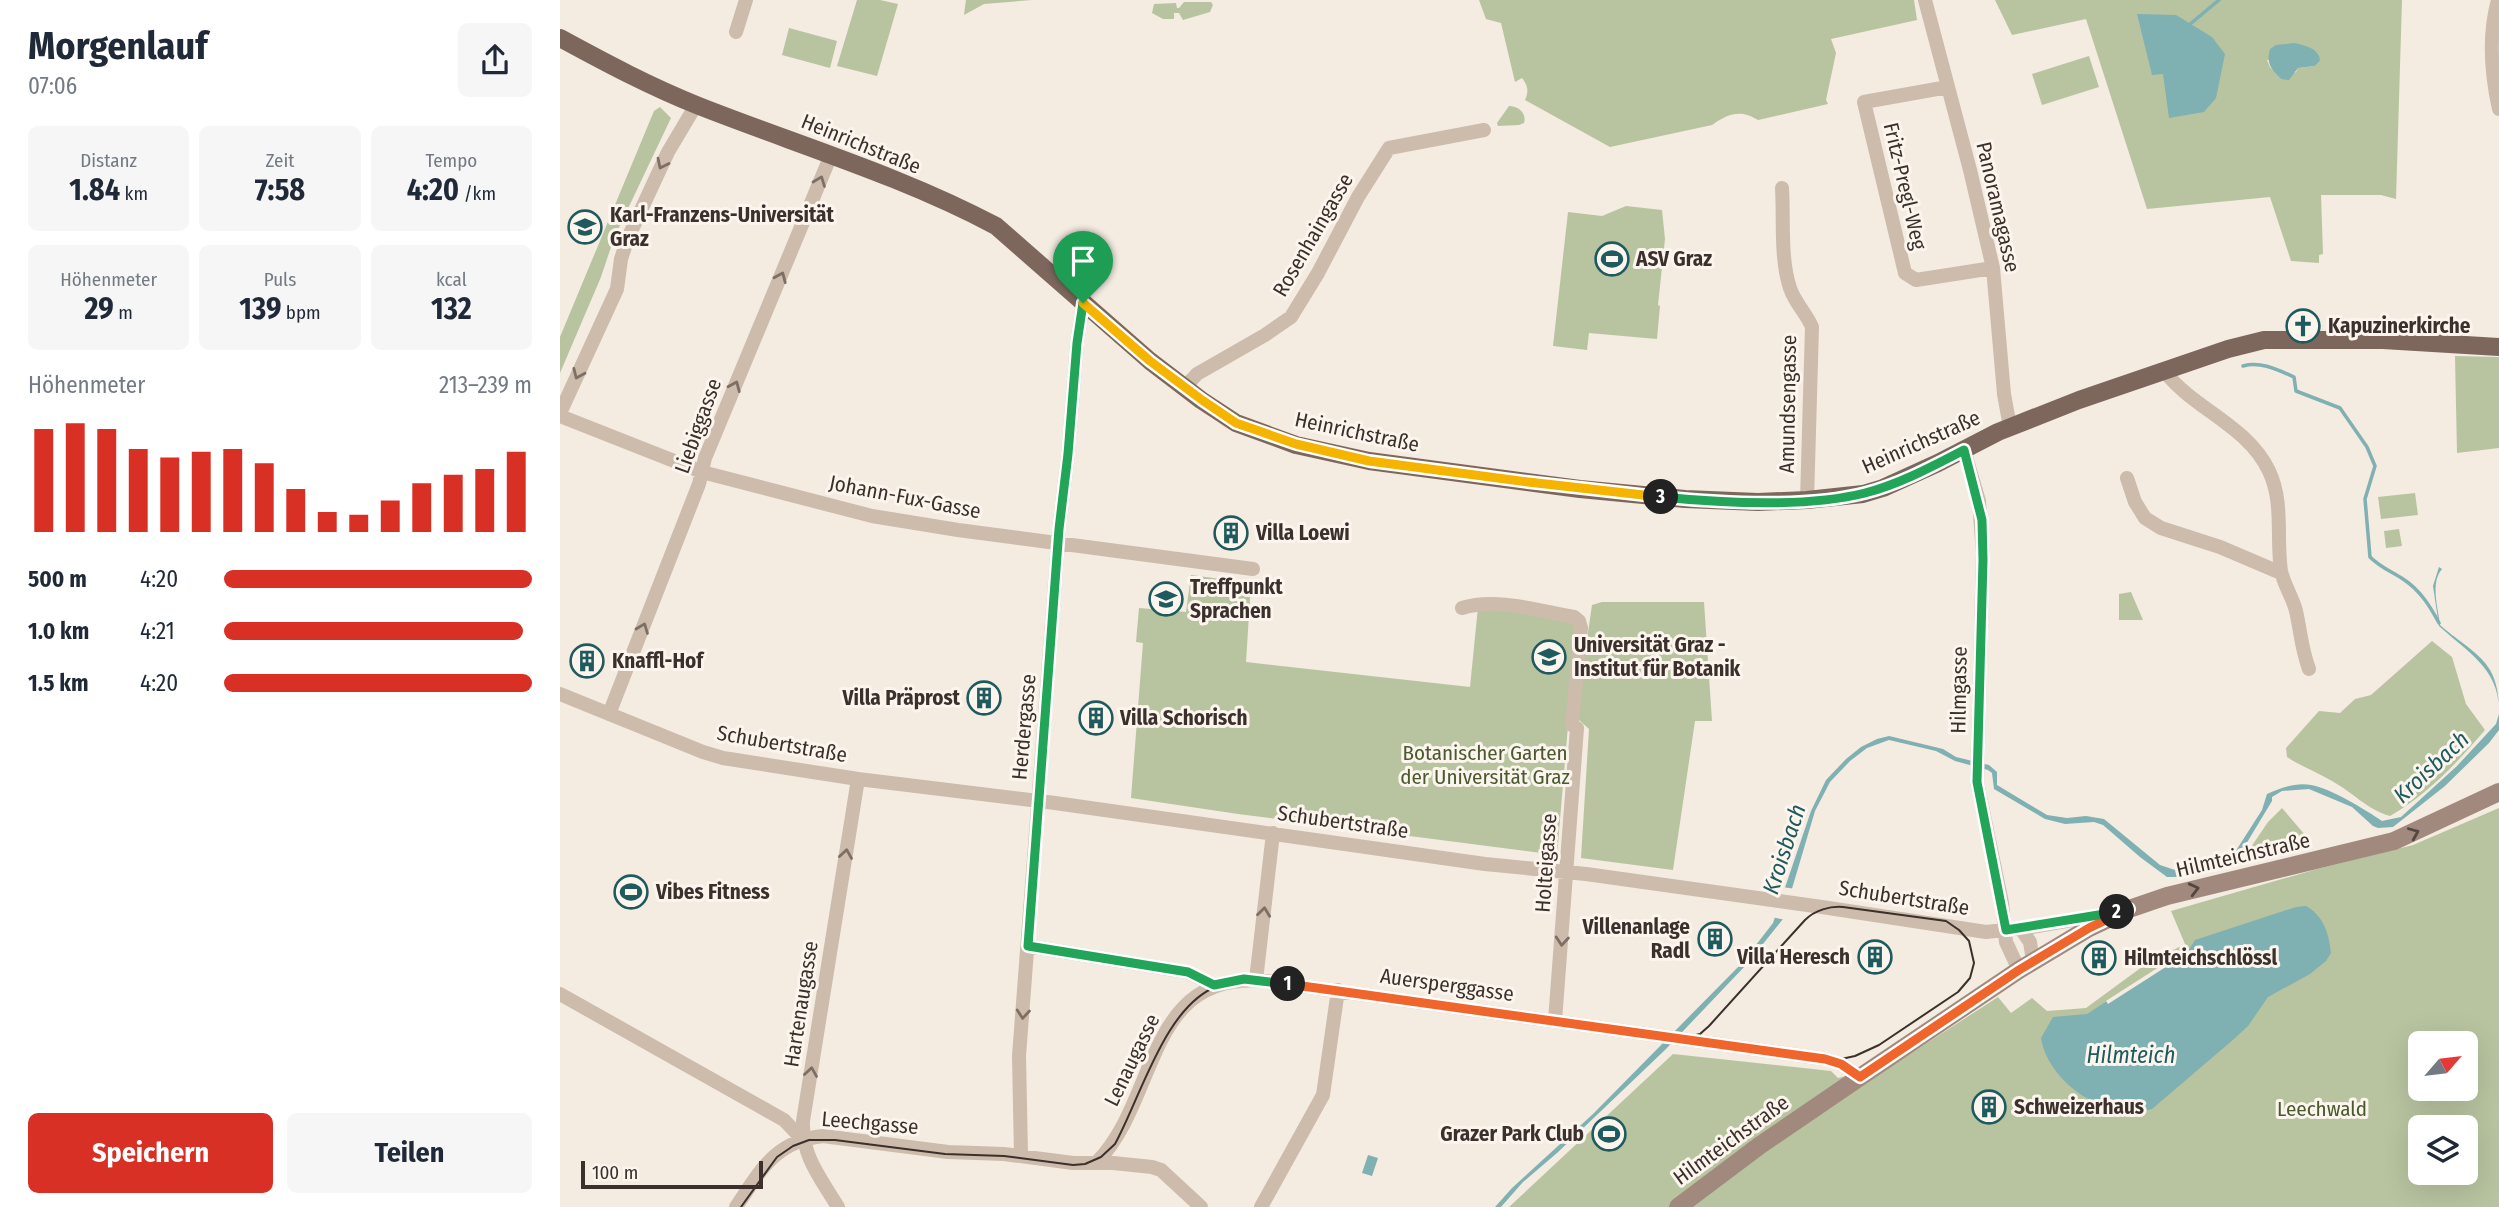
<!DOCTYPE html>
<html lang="de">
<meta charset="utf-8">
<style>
:root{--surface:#fff;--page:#f6f6f7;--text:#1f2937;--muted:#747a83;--accent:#d93025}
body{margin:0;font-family:"Fira Sans Condensed",sans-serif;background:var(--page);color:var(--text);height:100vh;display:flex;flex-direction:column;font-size:26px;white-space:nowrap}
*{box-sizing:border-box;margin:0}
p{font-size:23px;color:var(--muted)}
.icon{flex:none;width:38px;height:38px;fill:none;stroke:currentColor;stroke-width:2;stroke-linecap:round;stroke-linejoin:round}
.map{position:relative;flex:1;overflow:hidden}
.sheet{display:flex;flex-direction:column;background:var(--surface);width:560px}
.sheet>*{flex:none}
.needle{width:46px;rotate:62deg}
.fabs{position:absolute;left:1848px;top:1031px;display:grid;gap:14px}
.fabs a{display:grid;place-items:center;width:70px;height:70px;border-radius:10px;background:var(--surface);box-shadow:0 7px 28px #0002;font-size:35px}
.scale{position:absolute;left:21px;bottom:18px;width:182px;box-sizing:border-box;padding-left:7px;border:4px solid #3b302b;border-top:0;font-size:19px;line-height:24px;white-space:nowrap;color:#3b302b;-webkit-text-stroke:5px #fbf5ee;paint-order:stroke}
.pin{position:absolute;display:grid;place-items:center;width:60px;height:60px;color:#fff;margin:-72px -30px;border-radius:50% 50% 50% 0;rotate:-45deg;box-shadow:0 0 7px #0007}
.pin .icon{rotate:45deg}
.km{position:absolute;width:35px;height:35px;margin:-18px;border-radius:50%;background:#222;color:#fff;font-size:19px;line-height:35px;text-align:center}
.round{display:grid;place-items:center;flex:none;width:74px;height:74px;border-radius:10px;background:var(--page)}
.overview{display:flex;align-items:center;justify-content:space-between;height:119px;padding:0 28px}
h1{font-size:38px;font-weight:700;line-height:52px}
.figures{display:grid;grid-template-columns:repeat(3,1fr);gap:10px;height:119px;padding:7px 28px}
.figures div{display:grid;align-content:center;border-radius:10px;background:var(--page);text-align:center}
.figures b{font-size:30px;font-weight:700}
.figures small{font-size:19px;font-weight:400}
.figures p{font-size:19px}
.chart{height:196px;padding:14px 28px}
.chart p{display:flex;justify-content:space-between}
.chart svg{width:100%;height:126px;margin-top:7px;stroke:var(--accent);stroke-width:6}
.action{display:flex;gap:14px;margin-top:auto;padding:14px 28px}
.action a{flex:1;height:80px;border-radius:10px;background:var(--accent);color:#fff;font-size:28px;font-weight:700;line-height:80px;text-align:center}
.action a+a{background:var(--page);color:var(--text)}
ul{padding:0 28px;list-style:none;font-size:23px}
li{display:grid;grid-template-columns:112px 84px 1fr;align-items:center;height:52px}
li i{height:18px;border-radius:9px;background:var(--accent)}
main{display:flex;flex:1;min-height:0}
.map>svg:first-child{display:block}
.green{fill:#b8c4a0;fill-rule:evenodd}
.water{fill:#7fb0b2}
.pier{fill:#f4ebe1}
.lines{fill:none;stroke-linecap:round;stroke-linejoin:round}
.stream{stroke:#7fb0b2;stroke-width:3.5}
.minor{stroke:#cdbbac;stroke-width:14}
.secondary{stroke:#a18a7d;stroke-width:18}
.primary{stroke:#7d675c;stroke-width:18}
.tram{stroke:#3b302b;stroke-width:2}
.oneway{stroke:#7d6f65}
.oneway2{stroke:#544640}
.split-1-casing{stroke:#fff;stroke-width:14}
.split-2-casing{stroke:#fff;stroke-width:14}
.split-3-casing{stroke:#fff;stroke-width:14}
.split-4-casing{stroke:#fff;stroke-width:14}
.split-1{stroke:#22a559;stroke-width:9}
.split-2{stroke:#f0652b;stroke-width:9}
.split-3{stroke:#22a559;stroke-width:9}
.split-4{stroke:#f5b400;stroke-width:9}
.labels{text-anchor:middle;stroke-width:6;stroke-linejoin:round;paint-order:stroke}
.street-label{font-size:21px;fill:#3b302b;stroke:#fbf5ee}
.poi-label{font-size:21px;font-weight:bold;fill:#3b302b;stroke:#fbf5ee;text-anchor:start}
.park-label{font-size:21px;fill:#4a5a2e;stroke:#fbf5ee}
.water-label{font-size:23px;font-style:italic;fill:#1f5a5e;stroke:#fbf5ee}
</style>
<main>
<section class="sheet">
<div class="overview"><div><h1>Morgenlauf</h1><p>07:06</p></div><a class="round"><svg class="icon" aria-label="share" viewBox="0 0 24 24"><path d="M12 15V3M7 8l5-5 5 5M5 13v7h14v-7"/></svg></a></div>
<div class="figures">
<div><p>Distanz</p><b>1.84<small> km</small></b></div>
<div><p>Zeit</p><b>7:58</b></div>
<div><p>Tempo</p><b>4:20<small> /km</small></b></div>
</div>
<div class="figures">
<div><p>Höhenmeter</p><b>29<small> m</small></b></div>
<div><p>Puls</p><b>139<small> bpm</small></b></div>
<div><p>kcal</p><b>132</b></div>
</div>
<div class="chart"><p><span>Höhenmeter</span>213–239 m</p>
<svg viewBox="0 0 160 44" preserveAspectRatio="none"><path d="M5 44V8M15 44V6M25 44V8M35 44V15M45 44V18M55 44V16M65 44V15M75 44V20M85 44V29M95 44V37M105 44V38M115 44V33M125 44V27M135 44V24M145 44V22M155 44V16"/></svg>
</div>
<ul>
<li><b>500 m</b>4:20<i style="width:100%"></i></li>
<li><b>1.0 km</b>4:21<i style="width:97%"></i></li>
<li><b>1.5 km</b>4:20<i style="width:100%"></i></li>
</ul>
<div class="action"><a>Speichern</a><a>Teilen</a></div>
</section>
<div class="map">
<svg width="1939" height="1207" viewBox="0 0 1939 1207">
<rect width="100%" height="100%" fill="#f4ebe1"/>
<path class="green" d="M297 0H320L338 4 317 76 277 66Z
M406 0H472L424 4 404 15Z
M919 0H1354L1357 20 1271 39 1276 53 1266 100 1268 104 1198 120C1180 109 1168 114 1152 125L1050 147 965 100C969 91 968 86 962 78L955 82 941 23 926 19Z
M1435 0H1842L1836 199 1821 195H1761L1763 254 1759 255V263L1731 261 1710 197 1587 209 1526 19 1452 35ZM1707 60 1760 61 1755 66 1738 68 1736 72 1721 79 1710 67Z
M624 2H651L653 5 650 12 623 20 619 13H614V19H603L592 13 594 4 616 3 617 8H619Z
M229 28 277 41 270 68 222 55Z
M1529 56 1539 87 1482 105 1472 74Z
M949 106C958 106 967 113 964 123L959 125 938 126 937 123Z
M100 107 111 118 54 238 41 277 0 373V337L94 111Z
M1066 206 1102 210 1105 239 1098 305 1100 306 1097 339 1029 333 1027 350 993 346 1008 212 1042 216Z
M1895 356 1939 357V448L1897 453Z
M1855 493 1858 515 1821 519 1818 497Z
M1839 529 1842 546 1826 548 1824 531Z
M631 575 691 583 686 662 910 687 918 607 1017 620 997 855 678 814 571 798 583 643 576 642 579 608 626 612Z
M1571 592 1583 620H1559V594Z
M1042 602H1144L1152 721H1135L1113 870 1021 858 1029 729 1018 719 1022 674 1032 605Z
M1872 641 1892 657 1906 704 1925 730C1898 762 1867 795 1830 816 1808 810 1792 792 1772 781 1757 772 1742 767 1727 757L1726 748 1759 711 1780 713 1795 699 1811 695Z
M1722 808 1746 836C1733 855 1709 851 1687 853L1708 822Z
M1939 808V1207H949L1113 1054 1271 1071 1278 1078 1333 1065 1438 997 1451 1013 1472 998 1487 1011 1526 1008 1586 964 1625 944 1611 911 1757 869 1853 845ZM1860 1043H1906V1088H1860ZM1860 1127H1906V1172H1860Z"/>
<path class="water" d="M1577 14 1616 15 1652 37 1665 54 1656 98 1644 112 1609 118 1603 74 1592 75Z
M1734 43C1745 45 1760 49 1760 61L1755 66 1738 68 1729 80 1721 79C1711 69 1706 64 1710 49L1716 45Z
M1879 567 1882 569C1870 583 1878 608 1880 625 1913 654 1939 659 1939 710 1939 668 1906 651 1879 626L1873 586Z
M1939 714V730L1929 743 1885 786 1833 827 1818 828 1813 826 1792 807 1749 789 1722 791 1712 797V801L1680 854 1659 868 1619 877H1607L1580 857 1543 825 1534 822 1505 824 1485 819 1434 789 1432 773 1428 770 1395 761 1376 751 1329 740 1307 748 1290 761 1270 782 1255 811 1223 919 1186 965 1106 1049 997 1153 963 1182 941 1207H935L952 1188 1033 1114 1182 963 1213 923 1251 811 1266 780 1286 759 1301 747 1317 739 1329 736 1383 749 1396 757 1429 765 1437 772V785L1487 815 1507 818 1526 816 1544 819 1600 865 1621 872 1661 862 1677 849 1702 810 1707 794C1721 788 1736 782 1751 785 1770 788 1806 810 1822 821L1841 817 1897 766 1936 724Z
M1746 906C1764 916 1769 934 1771 953L1766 961 1750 974 1708 997 1688 1026 1674 1039 1592 1109C1545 1122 1488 1082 1481 1038L1493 1017 1527 1014 1547 1001 1548 1003 1626 954 1635 940 1736 907Z
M808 1155 818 1158 812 1176 802 1173Z"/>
<path class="pier" d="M1222 887 1236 889 1226 920 1211 917Z
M1627 949 1626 954 1548 1004 1546 1001 1549 999Z"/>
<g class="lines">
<path class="stream" d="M1629 25 1659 0
M1683 366C1701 361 1718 370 1734 377L1736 391 1780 408 1807 447 1815 466 1805 499 1810 557C1821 568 1831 571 1843 579 1860 590 1870 606 1879 623"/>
<path class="minor" d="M1365 0 1410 170 1433 268 1444 394 1450 427
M1938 0C1928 36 1931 73 1939 109
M176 32 186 0
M1388 87 1304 102 1345 273 1356 280 1433 268
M1222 188C1224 220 1220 258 1230 288 1235 303 1246 313 1252 327L1247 500
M1605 372C1634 409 1688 426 1709 471 1724 502 1716 538 1721 571 1724 585 1733 598 1736 611 1741 633 1741 647 1749 669
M624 388 637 374 705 335 731 317 758 273 798 197 829 148 924 130
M0 413 57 289 61 259 68 238 108 152 136 105
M0 416 142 472 312 516 398 530 693 569
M1404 450 1419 501 1423 554 1417 782 1442 903 1446 942 1459 970
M1567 478 1575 502 1585 518 1601 528 1660 547 1721 573
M902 608C936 597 979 611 1014 617L1019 621 1021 628 1012 725 1017 728 995 1021
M0 694 143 752 163 758 298 779 495 803 925 864 1026 874 1262 907 1426 932 1472 927 1551 913
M49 714 139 484 145 458 271 155
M1461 929 1470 942 1473 961
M468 946 627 972 654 985
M696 980 713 833
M0 994 224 1120 243 1140
M461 1155 459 1056 499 529 508 454 517 343 523 303
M536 1163C600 1099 584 970 706 981L1265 1059 1281 1064 1300 1077
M176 1207C201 1170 215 1141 263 1136L388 1152 444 1154 513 1163H553L592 1167 601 1170 641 1207
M278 1207C260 1177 242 1157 243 1121L298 779
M701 1207 763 1095 778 990"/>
<path class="secondary" d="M1118 1207 1199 1146 1300 1077 1459 970 1529 928 1569 909 1607 896 1834 841 1939 792"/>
<path class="primary" d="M0 38C46 63 91 87 139 106 238 145 342 176 436 226L590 361 641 400 676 423 736 445 809 461 1020 489 1125 499 1198 502 1247 500 1303 494 1323 488 1378 463 1438 432 1519 400 1668 349 1704 340H1823L1939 347"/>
<path class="tram" d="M181 1207 217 1157 233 1146 249 1140H275L385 1154 444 1156 513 1165 525 1164 541 1157 555 1144C581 1097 605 1005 658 986 673 980 690 982 706 982L1119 1042 1272 1061 1295 1056 1319 1045 1398 992 1410 978 1414 963 1409 941 1399 930 1386 921 1283 907C1270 906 1255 910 1245 920L1149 1026 1140 1034 1127 1037"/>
</g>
<defs><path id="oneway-chevron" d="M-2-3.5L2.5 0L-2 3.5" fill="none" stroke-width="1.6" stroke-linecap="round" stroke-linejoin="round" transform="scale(1.75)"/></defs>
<g class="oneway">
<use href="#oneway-chevron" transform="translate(102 164) rotate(116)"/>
<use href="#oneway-chevron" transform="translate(260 181) rotate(-69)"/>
<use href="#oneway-chevron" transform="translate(221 277) rotate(-67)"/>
<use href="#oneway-chevron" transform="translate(18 374) rotate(114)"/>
<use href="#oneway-chevron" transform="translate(175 386) rotate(-67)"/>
<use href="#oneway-chevron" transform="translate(83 628) rotate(-69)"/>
<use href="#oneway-chevron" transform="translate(286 854) rotate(-81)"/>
<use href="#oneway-chevron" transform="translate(704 912) rotate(-83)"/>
<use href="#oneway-chevron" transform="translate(1002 941) rotate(95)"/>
<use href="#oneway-chevron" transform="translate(463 1014) rotate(95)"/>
<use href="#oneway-chevron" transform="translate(251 1072) rotate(-81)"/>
</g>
<g class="oneway2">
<use href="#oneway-chevron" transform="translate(1854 833) rotate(-23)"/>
<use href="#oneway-chevron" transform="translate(1634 889) rotate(-14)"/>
</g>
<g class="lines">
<defs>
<path id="split-1" d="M523 303 517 343 508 454 499 529 468 946 628 972 654 985 684 979 728 984"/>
<path id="split-2" d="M728 984 1265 1059 1281 1064 1300 1077 1459 970 1529 928 1569 909 1557 912"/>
<path id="split-3" d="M1101 497C1162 503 1246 508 1305 493 1340 484 1373 466 1404 450L1422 520 1423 560 1417 782 1446 930 1557 912"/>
<path id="split-4" d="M523 303 590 361 642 400 676 423 736 444 809 461 968 482 1101 497"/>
</defs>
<use href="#split-1" class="split-1-casing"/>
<use href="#split-2" class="split-2-casing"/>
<use href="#split-3" class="split-3-casing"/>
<use href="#split-4" class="split-4-casing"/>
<use href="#split-1" class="split-1"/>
<use href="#split-2" class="split-2"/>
<use href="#split-3" class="split-3"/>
<use href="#split-4" class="split-4"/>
</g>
<defs>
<symbol id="university-ring" viewBox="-11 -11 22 22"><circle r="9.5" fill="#fbf5ee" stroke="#1f5a5e" stroke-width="1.5"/><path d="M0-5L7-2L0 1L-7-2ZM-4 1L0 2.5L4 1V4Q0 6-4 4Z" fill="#1f5a5e"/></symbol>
<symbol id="stadium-ring" viewBox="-11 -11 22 22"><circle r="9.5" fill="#fbf5ee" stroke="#1f5a5e" stroke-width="1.5"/><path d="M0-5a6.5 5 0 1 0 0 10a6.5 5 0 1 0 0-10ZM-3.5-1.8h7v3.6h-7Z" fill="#1f5a5e"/></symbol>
<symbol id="church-ring" viewBox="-11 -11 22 22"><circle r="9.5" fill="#fbf5ee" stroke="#1f5a5e" stroke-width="1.5"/><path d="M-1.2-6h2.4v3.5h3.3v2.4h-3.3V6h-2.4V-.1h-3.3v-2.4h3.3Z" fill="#1f5a5e"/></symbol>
<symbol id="building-ring" viewBox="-11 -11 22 22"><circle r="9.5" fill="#fbf5ee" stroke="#1f5a5e" stroke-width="1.5"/><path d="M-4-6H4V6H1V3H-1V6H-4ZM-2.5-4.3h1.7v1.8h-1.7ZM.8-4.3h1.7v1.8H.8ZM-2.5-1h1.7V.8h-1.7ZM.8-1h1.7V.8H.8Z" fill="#1f5a5e"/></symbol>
</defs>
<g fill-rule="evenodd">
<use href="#university-ring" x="6" y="208" width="38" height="38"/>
<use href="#stadium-ring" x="1033" y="240" width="38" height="38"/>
<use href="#church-ring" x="1724" y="307" width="38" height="38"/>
<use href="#building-ring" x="652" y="514" width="38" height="38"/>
<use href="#university-ring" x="587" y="580" width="38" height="38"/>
<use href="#university-ring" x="970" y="638" width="38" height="38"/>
<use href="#building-ring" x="8" y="642" width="38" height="38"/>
<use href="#building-ring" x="405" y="679" width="38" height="38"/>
<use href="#building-ring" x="517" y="699" width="38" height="38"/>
<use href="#stadium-ring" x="52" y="873" width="38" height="38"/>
<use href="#building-ring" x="1136" y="920" width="38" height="38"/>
<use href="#building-ring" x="1296" y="938" width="38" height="38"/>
<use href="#building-ring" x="1520" y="939" width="38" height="38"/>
<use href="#building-ring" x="1410" y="1088" width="38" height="38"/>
<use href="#stadium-ring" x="1030" y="1115" width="38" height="38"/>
</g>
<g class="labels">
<g class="street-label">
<text transform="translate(301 144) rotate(22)" y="7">Heinrichstraße</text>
<text transform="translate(1345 186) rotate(77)" y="7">Fritz-Pregl-Weg</text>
<text transform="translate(1438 207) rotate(77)" y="7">Panoramagasse</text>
<text transform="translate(753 235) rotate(-60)" y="7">Rosenhaingasse</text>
<text transform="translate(1228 404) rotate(-89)" y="7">Amundsengasse</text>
<text transform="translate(138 426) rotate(-70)" y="7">Liebiggasse</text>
<text transform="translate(797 432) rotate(12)" y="7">Heinrichstraße</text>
<text transform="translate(1361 442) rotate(-24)" y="7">Heinrichstraße</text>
<text transform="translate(345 497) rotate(11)" y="7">Johann-Fux-Gasse</text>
<text transform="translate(1399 690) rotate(-89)" y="7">Hilmgasse</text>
<text transform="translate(464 727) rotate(-85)" y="7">Herdergasse</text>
<text transform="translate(222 744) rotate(10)" y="7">Schubertstraße</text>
<text transform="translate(783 822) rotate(8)" y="7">Schubertstraße</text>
<text transform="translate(1683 855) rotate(-13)" y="7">Hilmteichstraße</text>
<text transform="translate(986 863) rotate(-86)" y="7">Holteigasse</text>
<text transform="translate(1344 898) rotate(9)" y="7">Schubertstraße</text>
<text transform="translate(887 985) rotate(8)" y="7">Auersperggasse</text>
<text transform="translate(241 1004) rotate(-81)" y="7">Hartenaugasse</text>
<text transform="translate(572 1060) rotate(-64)" y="7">Lenaugasse</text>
<text transform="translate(310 1123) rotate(5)" y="7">Leechgasse</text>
<text transform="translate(1171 1140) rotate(-36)" y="7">Hilmteichstraße</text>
</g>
<g class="poi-label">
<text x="50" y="222">Karl-Franzens-Universität<tspan x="50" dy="24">Graz</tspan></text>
<text x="1076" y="266">ASV Graz</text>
<text x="1768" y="333">Kapuzinerkirche</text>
<text x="696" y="540">Villa Loewi</text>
<text x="630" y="594">Treffpunkt<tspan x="630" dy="24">Sprachen</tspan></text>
<text x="1014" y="652">Universität Graz -<tspan x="1014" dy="24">Institut für Botanik</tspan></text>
<text x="52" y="668">Knaffl-Hof</text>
<text x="400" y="705" text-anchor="end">Villa Präprost</text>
<text x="560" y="725">Villa Schorisch</text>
<text x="96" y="899">Vibes Fitness</text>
<text x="1130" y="934" text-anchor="end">Villenanlage<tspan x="1130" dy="24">Radl</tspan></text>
<text x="1290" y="964" text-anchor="end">Villa Heresch</text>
<text x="1564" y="965">Hilmteichschlössl</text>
<text x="1454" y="1114">Schweizerhaus</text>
<text x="1024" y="1141" text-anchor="end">Grazer Park Club</text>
</g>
<g class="park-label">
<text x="925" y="760">Botanischer Garten<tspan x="925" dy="24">der Universität Graz</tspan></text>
<text x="1762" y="1116">Leechwald</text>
</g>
<g class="water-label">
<text transform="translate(1871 767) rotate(-43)" y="8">Kroisbach</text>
<text transform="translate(1224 849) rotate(-72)" y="8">Kroisbach</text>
<text x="1571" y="1063">Hilmteich</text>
</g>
</g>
</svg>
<div class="fabs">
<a><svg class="needle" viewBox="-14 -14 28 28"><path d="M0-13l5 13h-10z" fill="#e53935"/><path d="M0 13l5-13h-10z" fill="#747a83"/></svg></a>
<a><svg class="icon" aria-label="layers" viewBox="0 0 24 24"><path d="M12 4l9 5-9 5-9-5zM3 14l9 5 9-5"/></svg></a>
</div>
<div class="scale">100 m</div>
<div class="pin" style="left:523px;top:303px;background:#1e9e55"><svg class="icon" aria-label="arrive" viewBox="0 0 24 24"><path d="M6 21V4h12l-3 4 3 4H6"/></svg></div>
<b class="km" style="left:728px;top:984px">1</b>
<b class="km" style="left:1557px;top:912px">2</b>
<b class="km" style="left:1101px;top:497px">3</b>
</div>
</main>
